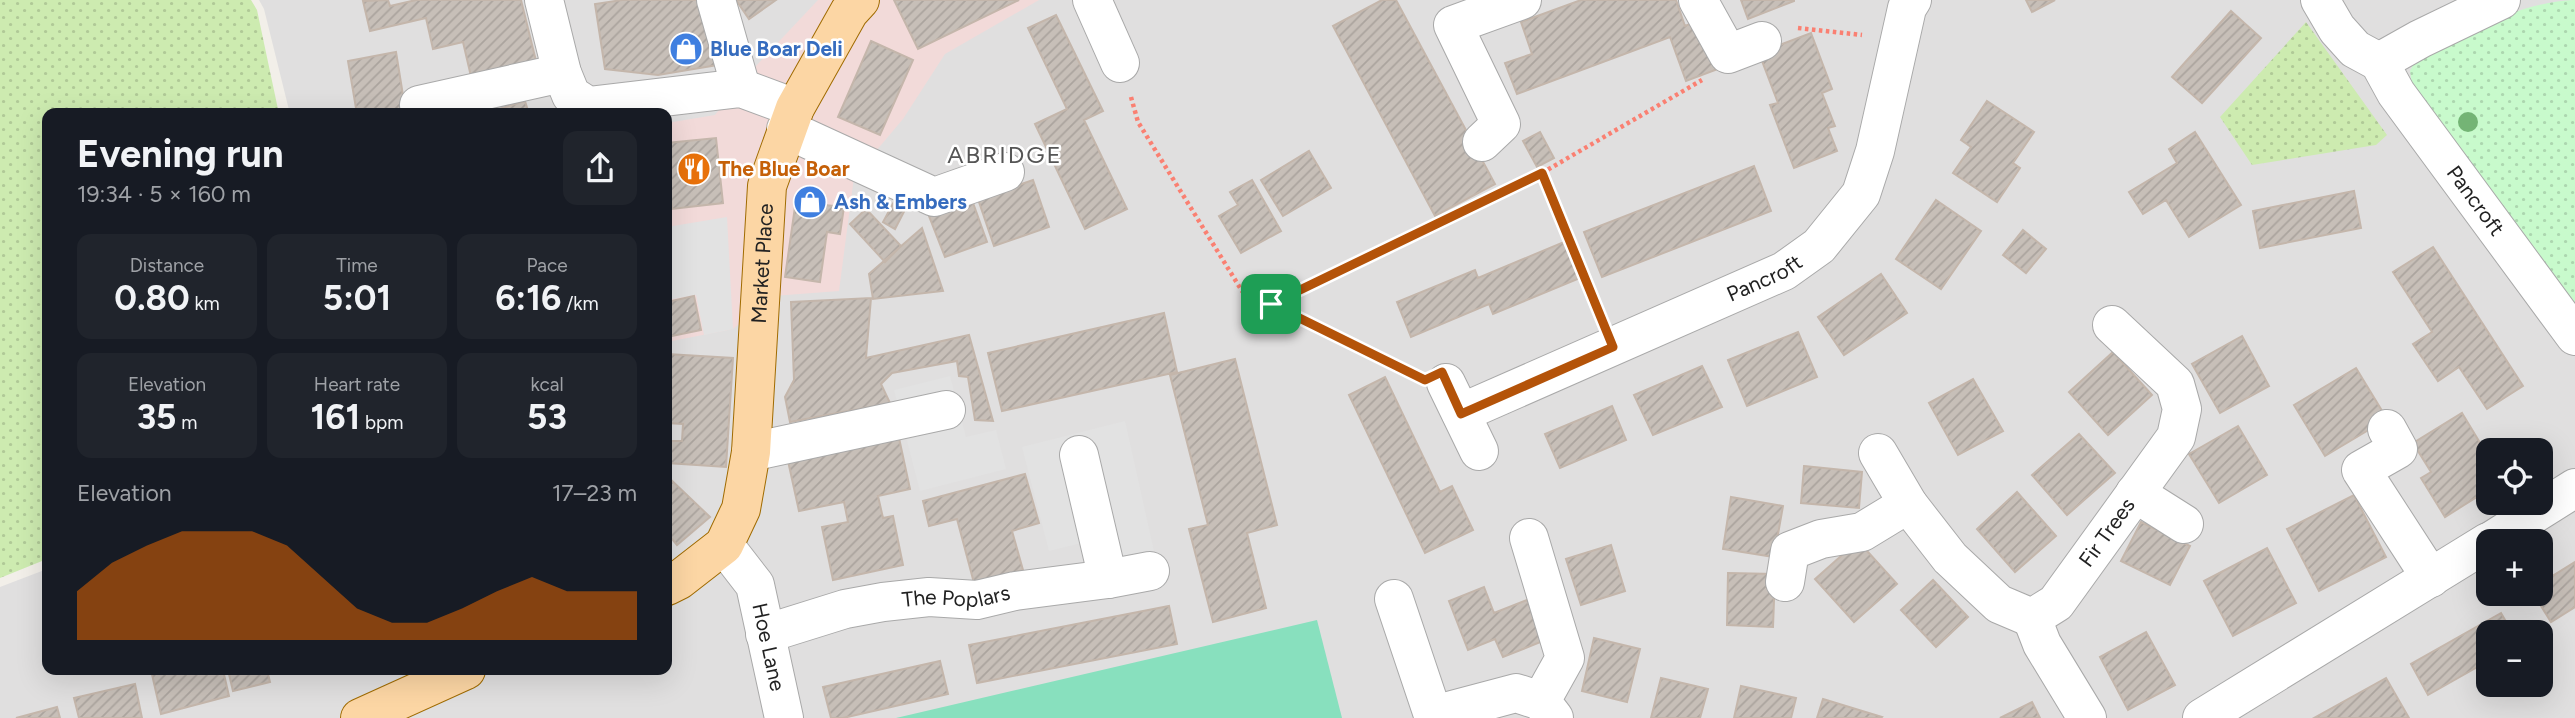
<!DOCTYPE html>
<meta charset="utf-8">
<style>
:root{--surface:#171b24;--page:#20242c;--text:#f1f3f6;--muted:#9ea1a6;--accent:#b45309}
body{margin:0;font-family:Figtree,sans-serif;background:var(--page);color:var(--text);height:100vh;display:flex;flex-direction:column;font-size:26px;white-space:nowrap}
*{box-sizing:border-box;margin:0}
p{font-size:23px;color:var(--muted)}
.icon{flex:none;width:38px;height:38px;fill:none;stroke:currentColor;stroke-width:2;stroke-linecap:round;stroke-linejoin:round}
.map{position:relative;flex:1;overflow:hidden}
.drawer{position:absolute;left:42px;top:108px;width:630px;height:567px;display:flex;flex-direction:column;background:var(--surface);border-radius:14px;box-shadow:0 7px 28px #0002}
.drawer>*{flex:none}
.tools{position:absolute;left:2476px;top:438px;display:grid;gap:14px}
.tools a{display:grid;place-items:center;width:77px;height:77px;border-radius:14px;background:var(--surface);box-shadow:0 7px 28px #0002;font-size:35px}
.pin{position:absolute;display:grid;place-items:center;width:60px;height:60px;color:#fff;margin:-30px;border-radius:14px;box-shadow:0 4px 10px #0006}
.round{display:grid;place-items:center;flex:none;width:74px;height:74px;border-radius:14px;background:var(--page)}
.headline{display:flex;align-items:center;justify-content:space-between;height:119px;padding:0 35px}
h1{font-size:38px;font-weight:700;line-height:52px}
.stats{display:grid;grid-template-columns:repeat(3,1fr);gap:10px;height:119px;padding:7px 35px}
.stats div{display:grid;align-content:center;border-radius:14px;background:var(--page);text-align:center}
.stats b{font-size:35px;font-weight:700}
.stats small{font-size:19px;font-weight:400}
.stats p{font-size:19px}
.chart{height:196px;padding:14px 35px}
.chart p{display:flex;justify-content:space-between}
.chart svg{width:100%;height:126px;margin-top:7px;fill:var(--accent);opacity:.7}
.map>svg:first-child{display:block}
.residential{fill:#e0dfdf;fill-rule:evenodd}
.commercial{fill:#f2dad9}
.grass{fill:url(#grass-dots)}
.park{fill:url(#park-dots)}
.pitch{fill:#88e0be}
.parking{fill:#e2e2e2}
.building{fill:url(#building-hatch);stroke:#c4b6ab;stroke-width:2}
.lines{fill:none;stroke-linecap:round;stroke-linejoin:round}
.minor-casing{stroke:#a9a9a9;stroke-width:40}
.major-casing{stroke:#a06b00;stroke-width:40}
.path{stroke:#fa8072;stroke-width:4.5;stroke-dasharray:3.5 3.5;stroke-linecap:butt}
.minor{stroke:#fff;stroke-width:38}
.major{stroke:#fcd6a4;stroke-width:38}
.tree{fill:#74b475}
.route-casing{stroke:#fff;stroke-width:14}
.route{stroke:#b45309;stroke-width:9}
.labels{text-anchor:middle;stroke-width:5;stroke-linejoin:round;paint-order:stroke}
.shop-label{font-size:21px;font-weight:bold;fill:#366cbe;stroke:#fff;text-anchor:start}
.food-label{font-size:21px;font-weight:bold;fill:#c56008;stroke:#fff;text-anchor:start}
.street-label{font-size:21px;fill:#222;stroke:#fff}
.quarter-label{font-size:24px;letter-spacing:2px;fill:#555;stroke:#fff}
</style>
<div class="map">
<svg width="2575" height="718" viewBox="0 0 2575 718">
<defs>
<pattern id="grass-dots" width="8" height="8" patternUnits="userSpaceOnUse" patternTransform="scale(1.75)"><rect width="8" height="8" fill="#cdebb0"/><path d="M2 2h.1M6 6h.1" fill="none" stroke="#b0c997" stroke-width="1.8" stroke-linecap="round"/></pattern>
<pattern id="park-dots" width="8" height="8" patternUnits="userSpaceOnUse" patternTransform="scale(1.75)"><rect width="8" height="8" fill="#c8facc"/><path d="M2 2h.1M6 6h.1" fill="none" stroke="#acd6af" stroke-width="1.8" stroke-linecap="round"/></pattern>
<pattern id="building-hatch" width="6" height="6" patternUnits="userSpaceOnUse" patternTransform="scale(1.75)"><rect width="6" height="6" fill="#c7bfb8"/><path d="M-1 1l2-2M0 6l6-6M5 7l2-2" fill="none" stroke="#aba49e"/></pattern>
</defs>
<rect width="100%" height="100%" fill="#f2efe9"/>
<path class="residential" d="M259 0H2575V718H0V587L47 569V670H667V114H290L264 9ZM2488 450H2541V502H2488ZM2488 541H2541V593H2488ZM2488 632H2541V684H2488Z"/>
<path class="commercial" d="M818 0H1039L945 54 903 119 854 177 839 291 773 296 733 329 667 342V123L715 115 738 85Z"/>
<path class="grass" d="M0 0H251L257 10 279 114H47V559L0 578Z
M2306 22 2387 135 2376 145 2252 165 2220 117Z"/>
<path class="park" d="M2575 0V313L2412 85 2410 71 2416 59C2466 34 2518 2 2575 0Z"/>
<path class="pitch" d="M1317 620 1342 718H896Z"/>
<path class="parking" d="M727 217 733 329 704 335 696 295 667 300V227Z
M950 376 966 437 996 430 1006 469 920 491 894 390Z
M1125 421 1156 560 1124 567 1114 535 1049 551 1022 447Z"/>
<path class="building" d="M388 0 390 6 416 0H521L538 69 473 85 463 42 433 49 426 18 370 31 363 1Z
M622 0H700L718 65 658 75 605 69 595 4Z
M736 0H776L749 19Z
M894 0H1019L918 49Z
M1382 0H1396L1495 184 1435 216 1333 26Z
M1581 0H1676L1685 26 1700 20 1718 69 1686 81 1670 37 1517 94 1505 63 1532 54 1521 22Z
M1741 0H1794V1L1748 19Z
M2026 0H2055L2032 12Z
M2231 11 2261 38 2202 103 2172 77Z
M1056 15 1103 111 1084 120 1127 209 1085 229 1035 124 1067 109 1028 28Z
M1811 33 1832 89 1822 93 1835 126 1828 128 1837 151 1794 168 1770 105 1778 103 1759 53Z
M871 41 913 60 880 135 838 117Z
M396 52 406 114H357L348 61Z
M525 101 529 114H483Z
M1987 101 2034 132 2013 163 2020 168 1997 202 1953 173 1971 147 1961 140Z
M1540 132 1554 158 1537 167 1523 141Z
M2195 132 2241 205 2189 237 2166 200 2143 214 2129 192 2177 163 2169 149Z
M716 138 723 203 672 209 670 192H667V143Z
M1309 151 1331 188 1283 216 1261 180Z
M1754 166 1771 211 1602 277 1584 232Z
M1033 180 1049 227 994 246 978 199Z
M1252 180 1281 231 1241 253 1219 216 1238 205 1230 192Z
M2354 191 2361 228 2260 248 2253 211Z
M797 193 825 197 824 205 844 207 840 234 827 232 820 282 785 277Z
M897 196 909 202 895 229 883 222Z
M972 200 987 242 945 257 929 216Z
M1936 200 1981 231 1941 289 1896 259Z
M866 209 901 246 885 262 850 224Z
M922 228 943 291 873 299 869 274Z
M2023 230 2046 249 2026 273 2003 255Z
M1564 242 1580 278 1493 314 1489 304 1411 337 1397 302 1475 270 1478 278Z
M2433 247 2523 386 2487 409 2459 367 2438 381 2413 344 2432 332 2393 272Z
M1881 274 1907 313 1844 355 1818 317Z
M694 296 701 330 667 337V302Z
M871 298 866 358 969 335 993 421 975 420 968 377 959 376 957 361 892 373 881 384 890 403 790 422 785 397 794 380 791 302Z
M1164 313 1177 372 1002 411 988 353Z
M1798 332 1817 377 1747 406 1728 360Z
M2242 336 2269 386 2220 413 2192 364Z
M2113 352 2152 395 2108 435 2069 392Z
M667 354 733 358 726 467 667 463V441H682L683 424 667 423Z
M1235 359 1277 525 1247 533 1266 608 1213 622 1189 529 1208 525 1170 375Z
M1702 366 1722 407 1653 435 1634 395Z
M2356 368 2387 419 2325 456 2294 405Z
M1385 377 1440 492 1452 486 1473 530 1425 553 1349 395Z
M1973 379 2003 431 1958 455 1929 403Z
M1612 406 1626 440 1560 468 1545 434Z
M2462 413 2488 456V490L2445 517 2421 478 2431 472 2413 443Z
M2238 426 2267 475 2219 503 2189 454Z
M2079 434 2115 473 2067 515 2032 475Z
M899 438 910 489 878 496 883 518 893 516 903 565 833 580 822 527 848 522 844 502 799 511 788 461Z
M1804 466 1862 472 1859 508 1801 503Z
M1025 474 1039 523 1012 531 1023 570 974 583 957 519 929 526 923 501Z
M667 476 710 517 677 545 667 533Z
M2017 492 2056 536 2015 572 1977 529Z
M2354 495 2386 557 2319 591 2287 529Z
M1731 497 1783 506 1774 557 1723 549Z
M2141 522 2190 546 2170 585 2121 561Z
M1858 541 1897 584 1854 622 1815 579Z
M1611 545 1625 591 1581 605 1566 559Z
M2267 548 2296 603 2233 636 2204 581Z
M2575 562V607L2551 622 2533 593H2541V583Z
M1728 573 1775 574 1773 627 1727 625Z
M1933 580 1968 617 1936 647 1901 610Z
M1484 587 1494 613 1527 600 1543 641 1503 657 1495 639 1468 650 1449 601Z
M1169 606 1177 644 977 683 969 645Z
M2501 613 2512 632H2488V661L2428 695 2411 664Z
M2146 632 2175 685 2128 710 2100 657Z
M1594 638 1640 649 1627 702 1582 691Z
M940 661 948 694 843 718H831L823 687Z
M151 670H223L229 696 161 714Z
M228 670H267L270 682 233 691Z
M1661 678 1708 689 1700 718H1651Z
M2386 678 2409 718H2314Z
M135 684 142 718H79L74 698Z
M1741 686 1796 698 1791 718H1734Z
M1823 699 1882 717 1881 718H1817Z
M2032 702 2040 718H2000Z
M57 707 60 718H16Z"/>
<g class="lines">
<defs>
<g id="minor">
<path d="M544 0 562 73 571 95 588 106 741 88 795 108"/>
<path d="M716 0 741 88"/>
<path d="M1092 0 1120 63"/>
<path d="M1698 0 1728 54 1762 41"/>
<path id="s1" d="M2320 0 2337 29 2355 49 2379 62 2396 93 2575 336"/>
<path d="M2379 62 2420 39 2501 0"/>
<path d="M419 105 562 73"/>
<path d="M786 129 934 197 1005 172"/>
<path d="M1482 142 1501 124 1453 25 1522 0"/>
<path d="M1446 383 1479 451"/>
<path id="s2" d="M1461 413 1784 271 1819 246 1861 194 1875 151 1907 8 1912 0"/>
<path d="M2387 429 2398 449 2361 470 2431 578"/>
<path d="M751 452 946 410"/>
<path id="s3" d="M1878 453 1908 504 1950 558 1999 604 2032 618 2056 603 2176 437 2182 409 2175 384 2112 325"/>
<path d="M1079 455 1108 579"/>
<path d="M2135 493 2184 524"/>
<path d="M1529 538 1565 658 1541 701 1554 718"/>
<path d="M2491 541 2575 488"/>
<path id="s4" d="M724 545 755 585 784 718"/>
<path d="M1785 582 1790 551 1821 539 1862 532 1908 504"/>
<path d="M1394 599 1433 715 1516 693 1541 701"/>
<path d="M2032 618 2042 644 2087 718"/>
<path id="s5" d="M765 634 845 609 883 602 929 597 977 600 1015 591 1108 579 1150 571"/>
<path d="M2202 718 2488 542"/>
</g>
<g id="major">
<path id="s6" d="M667 586 679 580 724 545 741 509 751 452 767 186 795 108 849 12 860 0"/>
<path d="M360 718 466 670"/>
</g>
</defs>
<use href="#minor" class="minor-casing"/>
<use href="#major" class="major-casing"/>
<path class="path" d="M1798 28 1862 35
M1131 97 1138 122 1242 291 1410 373
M1542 173 1702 80
M1272 304 1542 173 1599 312"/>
<use href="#minor" class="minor"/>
<use href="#major" class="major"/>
</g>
<circle class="tree" cx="2468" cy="122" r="10"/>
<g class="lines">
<defs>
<path id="route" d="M1542 173 1613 347 1461 414 1442 372 1425 380 1271 304Z"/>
</defs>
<use href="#route" class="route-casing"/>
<use href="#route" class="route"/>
</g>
<defs>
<symbol id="shop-disc" viewBox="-11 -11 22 22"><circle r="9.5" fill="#3f7fe0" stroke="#fff"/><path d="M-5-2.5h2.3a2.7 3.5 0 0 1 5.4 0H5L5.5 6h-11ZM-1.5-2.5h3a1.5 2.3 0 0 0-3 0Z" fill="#fff"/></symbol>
<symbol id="restaurant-disc" viewBox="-11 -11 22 22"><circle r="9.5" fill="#e8710a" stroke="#fff"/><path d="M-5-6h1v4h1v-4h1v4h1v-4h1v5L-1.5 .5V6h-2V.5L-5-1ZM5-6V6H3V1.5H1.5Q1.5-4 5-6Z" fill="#fff"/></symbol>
</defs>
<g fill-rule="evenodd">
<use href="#shop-disc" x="667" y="30" width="38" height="38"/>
<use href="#restaurant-disc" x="675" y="150" width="38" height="38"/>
<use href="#shop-disc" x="791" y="183" width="38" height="38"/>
</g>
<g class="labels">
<g class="shop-label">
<text x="710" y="56">Blue Boar Deli</text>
<text x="834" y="209">Ash &amp; Embers</text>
</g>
<g class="food-label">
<text x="718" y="176">The Blue Boar</text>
</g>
<g class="street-label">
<text dy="7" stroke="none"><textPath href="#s1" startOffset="257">Pancroft</textPath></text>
<text dy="7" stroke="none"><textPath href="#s6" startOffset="357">Market Place</textPath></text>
<text dy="7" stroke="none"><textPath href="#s2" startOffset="332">Pancroft</textPath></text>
<text dy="7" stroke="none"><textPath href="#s3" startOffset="346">Fir Trees</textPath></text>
<text dy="7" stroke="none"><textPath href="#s5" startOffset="196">The Poplars</textPath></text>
<text dy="7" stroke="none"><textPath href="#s4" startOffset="114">Hoe Lane</textPath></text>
</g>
<g class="quarter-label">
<text x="1005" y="163">ABRIDGE</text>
</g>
</g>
</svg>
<div class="tools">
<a><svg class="icon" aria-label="locate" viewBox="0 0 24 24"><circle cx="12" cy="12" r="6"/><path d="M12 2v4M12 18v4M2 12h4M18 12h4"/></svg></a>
<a>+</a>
<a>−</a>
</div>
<div class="pin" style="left:1271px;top:304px;background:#1e9e55"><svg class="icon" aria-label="arrive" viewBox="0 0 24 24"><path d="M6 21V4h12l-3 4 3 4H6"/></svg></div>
<section class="drawer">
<div class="headline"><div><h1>Evening run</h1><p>19:34 · 5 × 160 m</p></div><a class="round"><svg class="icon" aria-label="share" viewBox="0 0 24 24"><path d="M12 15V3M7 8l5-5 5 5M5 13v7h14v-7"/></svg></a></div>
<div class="stats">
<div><p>Distance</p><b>0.80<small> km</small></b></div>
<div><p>Time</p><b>5:01</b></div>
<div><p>Pace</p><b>6:16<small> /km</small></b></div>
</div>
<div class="stats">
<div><p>Elevation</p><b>35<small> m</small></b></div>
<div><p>Heart rate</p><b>161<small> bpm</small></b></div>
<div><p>kcal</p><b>53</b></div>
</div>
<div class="chart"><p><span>Elevation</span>17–23 m</p>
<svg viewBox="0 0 160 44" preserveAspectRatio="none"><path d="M0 44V27L10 17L20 11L30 6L40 6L50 6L60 11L70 22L80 33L90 38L100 38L110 33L120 27L130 22L140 27L150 27L160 27V44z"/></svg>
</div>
</section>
</div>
